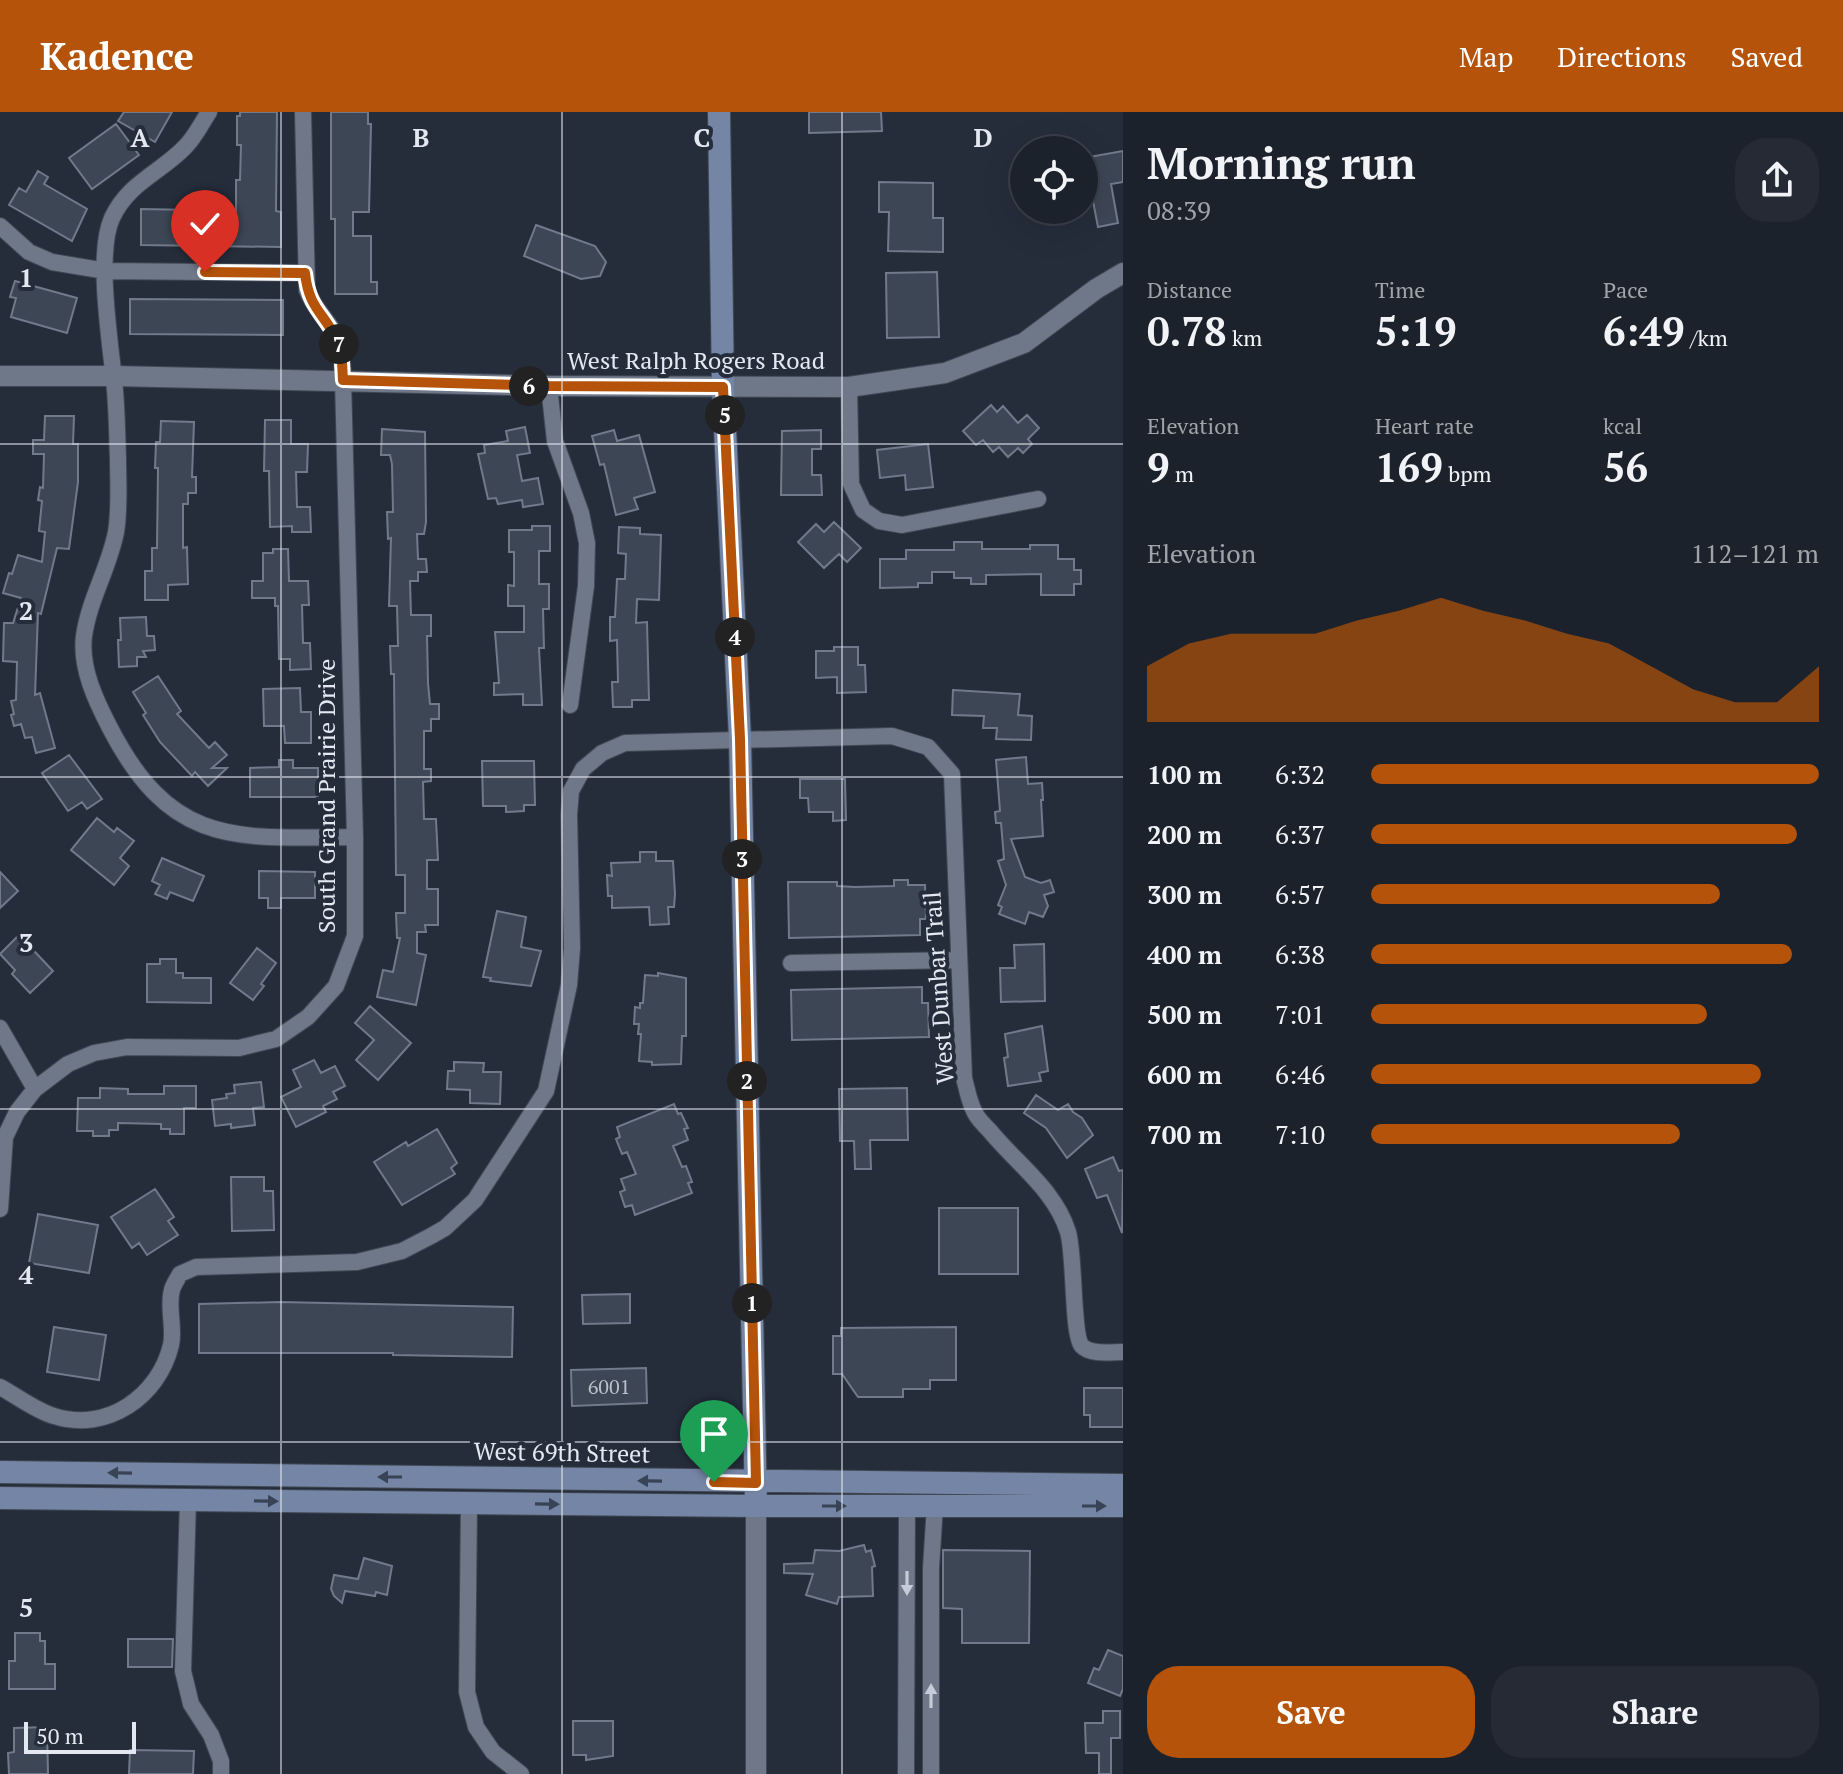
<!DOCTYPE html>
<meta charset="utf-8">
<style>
:root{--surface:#1c222c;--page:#252a34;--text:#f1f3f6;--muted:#a0a4a9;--line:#3a3f48;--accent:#b45309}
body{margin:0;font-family:"PT Serif",serif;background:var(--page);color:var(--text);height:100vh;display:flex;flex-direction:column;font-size:30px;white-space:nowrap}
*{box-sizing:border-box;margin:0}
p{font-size:26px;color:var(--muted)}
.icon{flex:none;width:44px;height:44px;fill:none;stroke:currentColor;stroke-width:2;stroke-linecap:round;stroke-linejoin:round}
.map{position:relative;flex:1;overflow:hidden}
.panel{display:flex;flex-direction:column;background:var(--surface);width:720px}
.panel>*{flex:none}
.controls{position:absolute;left:1010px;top:24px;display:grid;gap:16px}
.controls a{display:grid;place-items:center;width:88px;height:88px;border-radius:50%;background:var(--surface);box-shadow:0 8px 32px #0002,0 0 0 2px var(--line);font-size:40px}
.scale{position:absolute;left:24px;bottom:20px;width:112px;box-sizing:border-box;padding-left:8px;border:4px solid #e3e8f1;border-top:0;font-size:22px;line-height:28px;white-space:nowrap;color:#e3e8f1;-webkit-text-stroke:6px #252d3b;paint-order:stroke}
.pin{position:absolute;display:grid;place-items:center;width:68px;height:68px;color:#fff;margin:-82px -34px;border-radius:50% 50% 50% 0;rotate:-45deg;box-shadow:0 0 8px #0007}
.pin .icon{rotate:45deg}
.km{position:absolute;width:40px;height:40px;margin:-20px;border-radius:50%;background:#222;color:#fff;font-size:22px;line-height:40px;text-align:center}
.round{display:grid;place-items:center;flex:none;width:84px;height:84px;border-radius:32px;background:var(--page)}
.overview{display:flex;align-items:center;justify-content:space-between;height:136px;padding:0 24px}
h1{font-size:44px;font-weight:700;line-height:60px}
.figures{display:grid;grid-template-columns:repeat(3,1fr);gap:12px;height:136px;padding:8px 24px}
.figures div{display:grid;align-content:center}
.figures b{font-size:40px;font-weight:700}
.figures small{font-size:22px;font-weight:400}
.figures p{font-size:22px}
.chart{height:224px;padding:16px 24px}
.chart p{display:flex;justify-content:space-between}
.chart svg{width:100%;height:144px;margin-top:8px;fill:var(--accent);opacity:.7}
.action{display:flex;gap:16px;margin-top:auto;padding:16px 24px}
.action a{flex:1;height:92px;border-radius:32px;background:var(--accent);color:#fff;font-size:32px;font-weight:700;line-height:92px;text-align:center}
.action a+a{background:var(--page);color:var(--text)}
ul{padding:0 24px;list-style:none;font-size:26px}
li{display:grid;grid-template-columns:128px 96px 1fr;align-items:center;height:60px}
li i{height:20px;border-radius:10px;background:var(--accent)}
header{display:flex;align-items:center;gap:48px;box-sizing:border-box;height:112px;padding:0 40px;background:var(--accent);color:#fff}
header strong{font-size:38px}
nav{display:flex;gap:44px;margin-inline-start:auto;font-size:28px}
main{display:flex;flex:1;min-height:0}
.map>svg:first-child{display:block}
.building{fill:#3d4655;stroke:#707a8b;stroke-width:2}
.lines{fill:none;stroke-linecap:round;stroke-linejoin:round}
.minor-casing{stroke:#414854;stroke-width:18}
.tertiary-casing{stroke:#414854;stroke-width:22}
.secondary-casing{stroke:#414854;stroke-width:24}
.minor{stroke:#6f7889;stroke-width:16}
.tertiary{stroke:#6f7889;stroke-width:20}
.secondary{stroke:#7485a5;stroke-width:22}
.oneway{fill:#394356}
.oneway2{fill:#c6ccd7}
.route-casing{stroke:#fff;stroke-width:16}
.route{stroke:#b45309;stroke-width:10}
.grid{fill:none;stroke:#e3e8f1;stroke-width:2;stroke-opacity:0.55}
.labels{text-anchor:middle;stroke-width:8;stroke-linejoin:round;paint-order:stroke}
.number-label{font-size:20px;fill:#bac0ca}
.street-label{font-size:24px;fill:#e3e8f1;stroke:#252d3b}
.grid-label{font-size:26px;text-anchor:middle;font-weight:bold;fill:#e3e8f1;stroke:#252d3b;stroke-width:8;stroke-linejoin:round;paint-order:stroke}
</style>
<header>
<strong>Kadence</strong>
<nav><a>Map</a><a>Directions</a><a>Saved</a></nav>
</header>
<main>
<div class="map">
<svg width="1123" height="1662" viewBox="0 0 1123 1662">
<rect width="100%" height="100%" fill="#252d3b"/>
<path class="building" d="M124 0H172L155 30 118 9Z
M240 0H277L276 99 281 100V135L141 133V97L195 98V93H206V99H236V68H240L241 33H237V4H240Z
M331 0H368V12H371L369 100H353V124H371V170H377V182H335V107H331Z
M809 0H881L882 19 809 21Z
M116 12 139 43 92 77 69 46Z
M1123 39V70L1111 72 1118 111 1098 115 1092 84 1096 83 1089 45Z
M38 59 48 65 44 72 87 97 72 129 9 93 19 76 26 80Z
M879 70 933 71V106H943V140L888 139 889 100H879Z
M536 113 595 134 606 150 600 164 581 167 524 144Z
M937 160 939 225 887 226 886 161Z
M15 169 77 186 67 221 11 205 16 186 10 185Z
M130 187 283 188V223L130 222Z
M991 293 997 300 1003 294 1018 311 1027 303 1039 316 1028 327 1032 332 1023 341 1018 336 1008 345 999 335 993 340 983 328 976 333 963 319Z
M45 304H74L73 332H78V370L69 437 57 436 41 502 38 501 35 583 40 581 55 636 36 641 32 625 25 626 21 612 14 614 11 603 14 602 11 589 16 588 17 550 3 549 4 511H13L21 486 3 481 9 461 12 462 18 443 42 450 45 420 39 419 42 389 38 388 40 375 43 376 44 342H33V328H44Z
M265 308H291V332H308L307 360H296L297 395H310L311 420H292V414L270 415 269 359H264Z
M161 309 194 310 192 365H196V381H188V392H183V436L187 435 188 472 168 473V488H145V459H152V436H157L158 356H155L156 330H160Z
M525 315 530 341 517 343 522 369 538 366 543 392 523 395 522 388 498 392 496 386 488 387 478 342 485 341 484 333 508 329 506 319Z
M382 317 425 320 426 410 424 422H417L418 447H426L427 460H418V469H410L411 503H431V524H427L428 571 430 592H439V607H431V619H424V657H431V669L423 670 424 707H436L438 748H427V777H438V813H425L426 820H417V841L426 843 416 893 377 885 383 858 393 860 400 826H397L396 801H405V763H396L394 562H391L390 534H398L397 494H389L391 426 388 427 387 400H393L392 352 390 343H381Z
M614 318 617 329 639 323 655 380 634 386 638 397 616 403 604 352 600 353 592 324Z
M821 318V337H812V363H821L822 383H781L782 319Z
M928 332 933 375 906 378 905 363 880 366 877 338Z
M834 410 861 436 847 450 839 442 824 456 798 430 816 412 824 420Z
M532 414H550V439H539V472H549V497H543L544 536H539L542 593H523V582L494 583V571H499L495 520H524V494H508V473L514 474V440H509V418H532Z
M619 415 640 416V422L661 423 659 488 637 487 636 511 647 510 649 588H632V595H613L612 570H618L617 528 610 529V505H615L617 467H625L626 442 618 441Z
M954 430H982V437H1030V433H1058V447H1074V458H1081V472H1074V483H1041V462L986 463V472H971V466H954V460H932V471H918V475L880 476V447H906V438H954Z
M273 437H288L289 469H308L309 493H302L303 531H310L311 557 290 558V547H279L278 494H275V486H252V469H263V441H273Z
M146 505 147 524H154L155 538 143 539 146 545H137V554L119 555 118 528H121L120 506Z
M834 535H858V553H865L866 580 837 581V565L816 566V539H834Z
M158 564 181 599 177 602 209 636 215 630 227 643 212 656H227L208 674 195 660 192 664 160 630 143 603 146 601 133 580Z
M300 576 301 600H311V631H285L284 614H264L263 577Z
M953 578 1020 582 1018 603 1032 604 1031 628 996 627 997 616H983L984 604 952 603Z
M69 643 102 687 87 697 82 690 68 699 42 661Z
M1026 645 1028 672 1042 671 1043 688H1041L1043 724 1011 727 1025 765 1041 771 1050 768 1054 780 1044 783 1048 794 1043 805 1029 800 1025 812 999 802 1002 795 998 793 1006 773 998 749 1004 747 1001 711H996L995 700 1000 699 996 648Z
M279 648H293V656H318V685H250V656L279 655Z
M482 649H534L535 693H524V699L506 700V694H483Z
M800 667H845L846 708 833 709V700H809L808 686H800Z
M97 706 114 720 117 716 134 729 120 746 129 754 114 773 71 738Z
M640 740H656V749H673L675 782 674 795H668L669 812 650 813 649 795 612 796V784H608L607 763 612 764 611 751 640 750Z
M162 746 204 764 193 789 170 780 167 787 155 782 160 773 152 769Z
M259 759 315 760V786H281V796H268V786H259Z
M0 760 18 779 0 796Z
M894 768H908V773H925L926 807H920V823L789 826 788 770H837V774L855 775 894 774Z
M497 799 526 805 521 835 541 839 531 874 490 869 491 866 483 865Z
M19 823 53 859 30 881 12 862 15 858 0 842Z
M1044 832 1045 889 1001 890 1000 856H1015L1014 833Z
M257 836 276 851 261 872 264 874 253 888 230 871Z
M160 847H176V861H183V866H211V891L147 890V852H160Z
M658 861 686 866V924H682L681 952 652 953V950L639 949 641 922H638L639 912H634L635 895 640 896V891H643L645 863 658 864Z
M922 875V891H928L929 925 792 928 791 878Z
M370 894 411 931 378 968 356 948 374 928 355 911Z
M1042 914 1048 959 1039 961 1041 969 1008 974 1004 946 1008 945 1005 922Z
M314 948 321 961 335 954 345 974 333 980 337 987 323 994 326 1000 296 1015 281 985 301 975 293 958Z
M454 950 484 951 483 960H501L500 992 470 991V978L447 977 448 959H454Z
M261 970 264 995 253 996 255 1013 231 1016V1012L215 1014 212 988 227 986 226 982 235 981 234 973Z
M164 974H196V996H184V1022H170V1017H161V1012L118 1011V1018H109V1024H93V1019H77L78 986H100V976L128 977V982H164Z
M907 976 908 1028H870L871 1057H855L854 1029H840L839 977Z
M1036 983 1058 998 1068 992 1073 1000 1082 1006 1093 1023 1067 1046 1046 1016 1024 1001Z
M674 992 678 1002 681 1001 688 1016 684 1017 688 1028 673 1034 682 1055 686 1054 692 1070 688 1071 692 1081 635 1103 632 1093 625 1095 620 1080 625 1078 621 1067 636 1062 627 1040 622 1042 616 1027 620 1025 617 1015Z
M437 1017 457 1051 451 1056 455 1062 402 1093 374 1050 406 1030 408 1034Z
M1113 1045 1119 1059 1123 1058 1122 1121 1107 1083 1097 1086 1085 1057Z
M231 1065H264V1079H273L274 1118 232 1119Z
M155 1077 174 1105 168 1109 178 1123 147 1143 139 1131 132 1136 111 1105Z
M939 1096H1018V1162H939Z
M38 1102 98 1113 89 1161 29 1151Z
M630 1182V1211L583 1212 582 1183Z
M280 1190 513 1195 512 1245 393 1243V1241H199V1192Z
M54 1215 106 1223 99 1268 47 1260Z
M956 1215V1268H930V1277H903V1285H858L842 1262H833V1224H841V1216Z
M646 1256 647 1291 572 1294 571 1258Z
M1084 1276H1123V1315H1090V1303H1084Z
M864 1433 866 1440 871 1438 875 1454 872 1455 873 1484 839 1485 837 1492 806 1483 813 1462 784 1461V1452L813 1451 815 1438 839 1439Z
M943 1438 1030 1439 1029 1531H962V1497L943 1496Z
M364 1446 392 1454 387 1483 376 1480 375 1484 345 1479 342 1491 334 1484 331 1477 334 1463 358 1467Z
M15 1521H40V1529H45V1552H55V1577H9V1549H15Z
M128 1527H173L172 1555H128Z
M1108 1538 1123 1544V1577L1120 1584 1088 1571 1094 1556 1099 1558Z
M1103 1599H1120V1626H1111V1662H1099V1641H1086L1085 1611H1103Z
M573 1609H613V1644L586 1648V1643H573Z
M47 1615 48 1662H9L8 1641 14 1640V1616Z
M130 1638 194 1639 193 1662H129Z"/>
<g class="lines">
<defs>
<path id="minor" d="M209 0C201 12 195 25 185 35 160 61 128 71 112 106 96 141 110 228 114 268 117 295 117 321 118 347 118 371 120 396 116 420 109 456 89 488 84 524 80 556 96 589 110 616 172 736 236 726 355 725
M0 114 29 140 52 150 106 159 305 161
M549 274 555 329 581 401 587 431 586 474 570 593
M849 275 851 372 863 398 879 409 902 413 1038 387
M791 851 959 848
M0 916 35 977
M0 1097 5 1025 17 1000 35 977 68 952 94 941 127 935 239 936 276 927 308 905 336 874 355 824V725L343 268C342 257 343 245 340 235 335 213 314 199 307 178L303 0
M0 1275C17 1284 36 1299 54 1304 107 1321 159 1284 171 1233 175 1216 167 1195 172 1178 173 1173 178 1166 180 1162L196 1155 357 1150 402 1139 431 1124 445 1116 475 1088 546 979 569 873 572 836 569 703 571 679 583 657 602 641 625 631 892 624 928 635 952 662 964 966C967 977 969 990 975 1001 978 1007 985 1014 990 1019 1017 1052 1055 1078 1068 1120 1075 1143 1072 1224 1082 1234 1090 1243 1111 1240 1123 1240
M188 1388 183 1559 191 1592 211 1623 221 1649V1662
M469 1392 467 1580 476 1615 493 1640 521 1662
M906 1662 907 1393
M931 1662V1456L935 1393"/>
<path id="tertiary" d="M0 264H114L549 274 849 275 945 261 1024 231 1096 177 1123 161
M756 1662V1394"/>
<path id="secondary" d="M719 0 723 275 740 627 756 1394
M0 1360 1123 1373
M0 1386 756 1394H1123"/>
</defs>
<use href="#minor" class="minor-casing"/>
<use href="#tertiary" class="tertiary-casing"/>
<use href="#secondary" class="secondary-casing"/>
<use href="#minor" class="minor"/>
<use href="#tertiary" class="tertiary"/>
<use href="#secondary" class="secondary"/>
</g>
<defs><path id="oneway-solid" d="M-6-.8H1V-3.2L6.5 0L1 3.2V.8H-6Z" transform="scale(2)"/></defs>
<g class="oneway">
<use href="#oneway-solid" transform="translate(120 1361) rotate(-179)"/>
<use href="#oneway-solid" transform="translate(390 1365) rotate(-180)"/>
<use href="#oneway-solid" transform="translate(650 1369) rotate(-179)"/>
<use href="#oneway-solid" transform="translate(266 1389) rotate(1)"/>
<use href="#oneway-solid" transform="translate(547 1392) rotate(1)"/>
<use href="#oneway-solid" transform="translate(834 1394)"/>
<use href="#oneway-solid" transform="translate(1094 1394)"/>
</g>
<g class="oneway2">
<use href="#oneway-solid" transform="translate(907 1471) rotate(90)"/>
<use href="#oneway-solid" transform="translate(931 1584) rotate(-90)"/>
</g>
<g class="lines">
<defs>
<path id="route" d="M205 160 305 161C309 198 324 200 338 230 343 241 342 256 343 268L549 274 723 275 740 627 756 1371 714 1370"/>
</defs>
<use href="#route" class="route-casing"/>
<use href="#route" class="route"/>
</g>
<path class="grid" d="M281 0V1662M562 0V1662M842 0V1662M0 332H1123M0 665H1123M0 997H1123M0 1330H1123"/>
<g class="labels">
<g class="number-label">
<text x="609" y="1282">6001</text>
</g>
<g class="street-label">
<text x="696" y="257">West Ralph Rogers Road</text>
<text transform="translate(327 684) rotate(-90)" y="8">South Grand Prairie Drive</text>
<text transform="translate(939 876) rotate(-94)" y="8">West Dunbar Trail</text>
<text transform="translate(562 1341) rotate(1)" y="8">West 69th Street</text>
</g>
</g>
<g class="grid-label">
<text x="140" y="35">A</text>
<text x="421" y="35">B</text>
<text x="702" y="35">C</text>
<text x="983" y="35">D</text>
<text x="26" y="175">1</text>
<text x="26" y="508">2</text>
<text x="26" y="840">3</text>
<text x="26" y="1172">4</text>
<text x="26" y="1505">5</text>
</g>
</svg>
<div class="controls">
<a><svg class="icon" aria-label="locate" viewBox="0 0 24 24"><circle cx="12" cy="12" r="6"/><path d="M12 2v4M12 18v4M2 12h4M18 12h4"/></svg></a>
</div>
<div class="scale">50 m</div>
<div class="pin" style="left:714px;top:1370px;background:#1e9e55"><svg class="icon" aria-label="arrive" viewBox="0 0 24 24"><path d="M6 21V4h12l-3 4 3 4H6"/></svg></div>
<div class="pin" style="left:205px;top:160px;background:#d93025"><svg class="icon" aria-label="check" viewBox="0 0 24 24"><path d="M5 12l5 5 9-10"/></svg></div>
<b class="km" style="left:752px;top:1191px">1</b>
<b class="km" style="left:747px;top:969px">2</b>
<b class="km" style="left:742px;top:747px">3</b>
<b class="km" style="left:735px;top:525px">4</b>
<b class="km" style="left:725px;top:303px">5</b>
<b class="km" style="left:529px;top:274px">6</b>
<b class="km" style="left:339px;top:232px">7</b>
</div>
<section class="panel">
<div class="overview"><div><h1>Morning run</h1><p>08:39</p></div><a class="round"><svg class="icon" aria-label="share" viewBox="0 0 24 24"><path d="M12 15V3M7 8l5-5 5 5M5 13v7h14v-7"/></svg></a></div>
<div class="figures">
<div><p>Distance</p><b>0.78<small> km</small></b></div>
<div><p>Time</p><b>5:19</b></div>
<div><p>Pace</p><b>6:49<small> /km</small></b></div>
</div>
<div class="figures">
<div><p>Elevation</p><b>9<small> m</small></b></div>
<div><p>Heart rate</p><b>169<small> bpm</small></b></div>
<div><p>kcal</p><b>56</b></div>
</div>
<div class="chart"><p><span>Elevation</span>112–121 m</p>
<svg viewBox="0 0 160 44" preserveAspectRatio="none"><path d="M0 44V27L10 20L20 17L30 17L40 17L50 13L60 10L70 6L80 10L90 13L100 17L110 20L120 27L130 34L140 38L150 38L160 27V44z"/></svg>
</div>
<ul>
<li><b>100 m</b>6:32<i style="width:100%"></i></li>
<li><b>200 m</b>6:37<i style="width:95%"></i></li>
<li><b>300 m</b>6:57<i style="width:78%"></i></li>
<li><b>400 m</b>6:38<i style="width:94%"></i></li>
<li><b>500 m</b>7:01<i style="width:75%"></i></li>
<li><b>600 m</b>6:46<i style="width:87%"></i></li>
<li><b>700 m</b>7:10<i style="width:69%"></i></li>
</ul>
<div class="action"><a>Save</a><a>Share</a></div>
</section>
</main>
